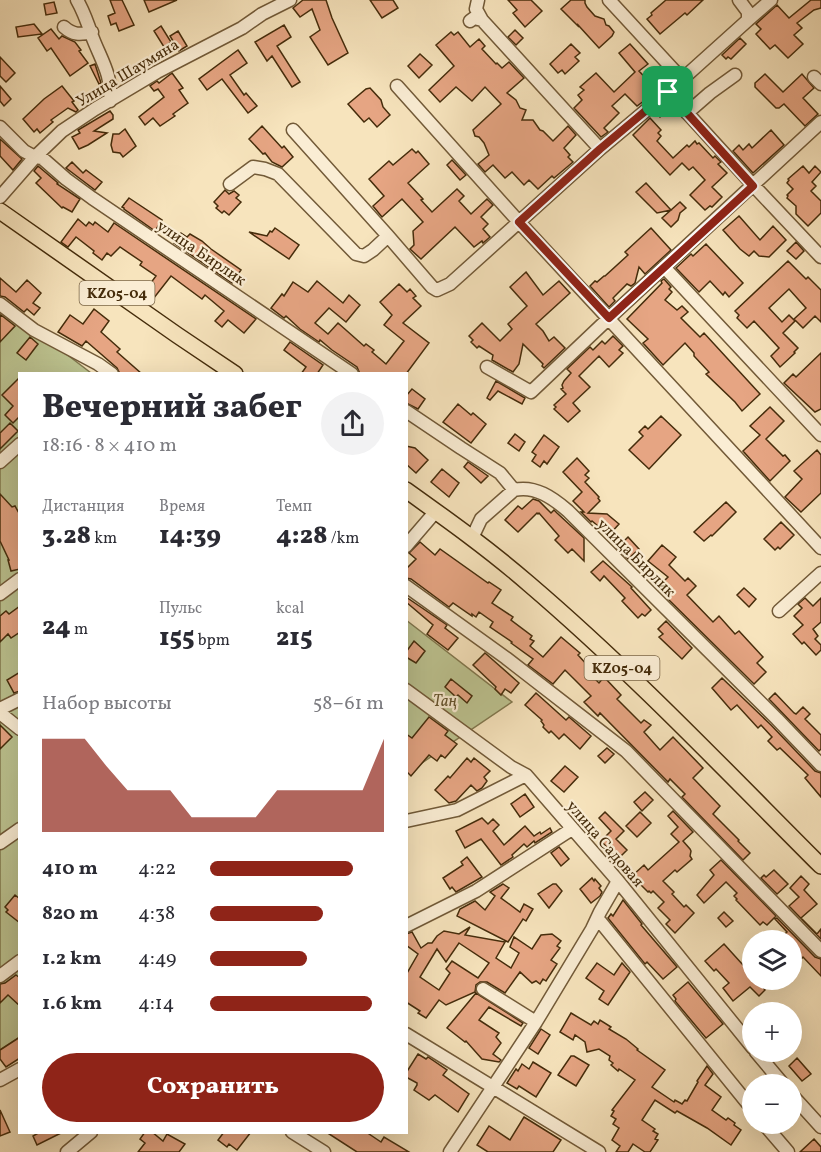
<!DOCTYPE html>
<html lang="ru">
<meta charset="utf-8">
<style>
:root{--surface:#fff;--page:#f2f2f3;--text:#2b2b33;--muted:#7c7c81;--accent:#8f2418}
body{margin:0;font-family:Vollkorn,serif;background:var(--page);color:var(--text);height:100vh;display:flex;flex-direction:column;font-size:22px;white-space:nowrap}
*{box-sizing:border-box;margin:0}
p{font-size:20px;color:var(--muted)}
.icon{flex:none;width:33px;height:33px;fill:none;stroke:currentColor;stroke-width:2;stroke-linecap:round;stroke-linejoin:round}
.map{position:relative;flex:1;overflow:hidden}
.sheet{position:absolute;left:18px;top:372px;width:390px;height:762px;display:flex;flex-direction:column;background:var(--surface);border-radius:0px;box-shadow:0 6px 24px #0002}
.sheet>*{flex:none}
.tools{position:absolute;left:742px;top:930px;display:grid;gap:12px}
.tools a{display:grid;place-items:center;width:60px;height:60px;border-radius:50%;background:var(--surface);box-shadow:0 6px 24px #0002;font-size:30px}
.pin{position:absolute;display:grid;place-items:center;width:51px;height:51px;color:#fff;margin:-26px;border-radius:12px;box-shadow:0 3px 9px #0006}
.round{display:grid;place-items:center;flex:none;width:63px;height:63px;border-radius:32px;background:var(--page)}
.headline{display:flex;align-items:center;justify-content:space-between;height:102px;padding:0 24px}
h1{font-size:33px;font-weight:800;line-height:45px}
.stats{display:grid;grid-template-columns:repeat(3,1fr);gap:9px;height:102px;padding:6px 24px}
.stats div{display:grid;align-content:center}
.stats b{font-size:26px;font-weight:800}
.stats small{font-size:16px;font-weight:400}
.stats p{font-size:16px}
.chart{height:168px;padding:12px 24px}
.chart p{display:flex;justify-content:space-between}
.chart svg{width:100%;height:108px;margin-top:6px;fill:var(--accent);opacity:.7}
.primary-button{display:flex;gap:12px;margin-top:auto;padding:12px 24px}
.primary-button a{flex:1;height:69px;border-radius:36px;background:var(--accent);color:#fff;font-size:24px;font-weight:800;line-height:69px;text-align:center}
ul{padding:0 24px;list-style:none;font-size:20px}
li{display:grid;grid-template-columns:96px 72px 1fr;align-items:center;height:45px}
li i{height:15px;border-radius:8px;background:var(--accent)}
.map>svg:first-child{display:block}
.green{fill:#bdc491;stroke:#81784e;stroke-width:1.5}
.building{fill:#e6a583;stroke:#452c0b;stroke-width:1.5;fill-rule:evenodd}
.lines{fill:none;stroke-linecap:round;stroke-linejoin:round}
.minor-casing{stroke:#725a38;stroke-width:15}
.major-casing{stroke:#452c0b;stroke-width:18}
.minor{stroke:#faedd4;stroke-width:12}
.major{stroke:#f7e4bd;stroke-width:15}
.route-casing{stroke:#fff;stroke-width:12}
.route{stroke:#8f2418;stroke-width:8}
.labels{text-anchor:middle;stroke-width:4.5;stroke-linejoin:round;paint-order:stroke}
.shield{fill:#faedd4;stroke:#7b6647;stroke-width:1.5}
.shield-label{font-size:15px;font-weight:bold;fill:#452c0b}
.street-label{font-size:16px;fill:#452c0b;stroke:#faedd4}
.park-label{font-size:16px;font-style:italic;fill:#63522c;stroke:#faedd4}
</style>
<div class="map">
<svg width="821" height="1152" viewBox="0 0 821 1152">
<rect width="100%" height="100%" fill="#f7e4bd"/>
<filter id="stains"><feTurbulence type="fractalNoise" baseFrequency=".00333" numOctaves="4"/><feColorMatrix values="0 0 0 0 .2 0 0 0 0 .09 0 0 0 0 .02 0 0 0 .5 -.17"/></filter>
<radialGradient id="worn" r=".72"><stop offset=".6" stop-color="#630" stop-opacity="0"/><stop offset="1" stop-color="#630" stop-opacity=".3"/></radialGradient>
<path class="green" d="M0 303 91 373 20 374V1037L0 1050Z
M406 620 512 702 407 773H406Z"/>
<path class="building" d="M110 0H122L134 25 119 31 116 23 111 25 108 16 115 13Z
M144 0H177L149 12Z
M303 0H326L332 18 348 53 328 65 310 37 320 30 312 9 300 17 293 8Z
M370 0H393L398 8 382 18Z
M508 0H531L542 11 525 27 513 13 517 10Z
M571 0H585V3L587 7 595 16 604 19 606 25 609 26 614 32 612 36 599 48 578 25V26L561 9Z
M666 0H703L687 15 685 13 660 34 647 19 652 15 651 13Z
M811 0H821V8L814 10 797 23 802 28 794 35 803 44 788 58 775 45 770 49 756 34 761 29 756 24 777 5 789 18Z
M54 2 57 13 46 15 44 4Z
M34 24 42 34 18 37 16 27Z
M284 25 291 37 277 46 300 82 292 87 272 56 267 61 255 42Z
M161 26 171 42 164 47 154 31Z
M51 29 59 39 62 36 75 42 81 50 79 51 88 63 70 76 51 48 47 51 38 38Z
M515 30 523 38 516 45 508 37Z
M178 31 187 46 179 51 170 36Z
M451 32 454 35 458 32 470 47 479 39 485 46 482 49 496 64 497 63 502 68 509 62 524 78 507 93 516 100 520 108 526 110 522 120H533L540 130 543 131 553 141 568 126 576 135 564 148 570 155 568 157 573 162 554 178 552 176 538 189 529 180 524 185 512 172 505 178 493 165 485 172 478 164 489 155 484 143 479 137 475 136 473 130 501 104 485 87 472 101 456 87 440 102 429 90 454 66 436 45Z
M740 38 746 44 731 59 728 57 726 59 722 55Z
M571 44 580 53 575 57 579 61 565 74 562 70 558 73 550 64Z
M630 44 648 64 639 71 655 88 654 90 656 92 637 106 625 94 612 106 619 113 604 128 608 132 601 137 574 108 582 100 578 95 584 90 580 87 596 73 614 92 635 72 619 53Z
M238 50 247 63 230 75 244 95 246 93 257 106 248 113 222 79 207 90 199 79Z
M420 54 432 65 419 78 408 66Z
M0 57 15 73 6 82 0 76Z
M95 64 101 83 99 84 90 66Z
M172 73 183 88 179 90 188 103 173 114 175 116 160 126 153 118 145 125 139 117 164 97 158 89 154 91 150 86 157 81 159 83Z
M765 74 783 92 802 74 814 88 803 98 818 114 805 126 784 104 779 108H776L755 87V83Z
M0 86 11 99 4 106 0 101Z
M62 86 74 101 72 102 78 110 76 112 68 108 51 120 53 122 40 133 37 129 34 132 23 119 44 99Z
M370 88 381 100 383 107 390 115 377 127 369 118 364 122 348 104 366 89Z
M667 103 671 107 660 117 656 113Z
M110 111 113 115V119L94 131 107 133 88 145 79 149 72 137 80 133 78 130Z
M650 118 661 130 658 133 661 136 657 141 673 158 687 145 689 147 695 141 697 144 699 143 713 158 715 156 721 162 718 164 727 173 712 187 722 197 712 207 710 206 705 210 690 195 705 180 693 167 689 170 682 163 670 175 633 135Z
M262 126 282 148 284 146 293 157 282 167 272 162 265 153 263 154 249 139Z
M125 129 136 146 123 157 120 153 113 152 111 145 113 134H119Z
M771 130 784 145 753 173 733 151 739 145 743 150 749 144 752 148Z
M0 139 22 159 13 170 0 156Z
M412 149 416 153 418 151 429 164 408 183 423 199 421 200 432 212 457 189 464 196 459 201 471 214 487 199 493 205 481 217 488 224 483 229 490 237 483 243 482 241 474 247 455 227 421 259 410 249 414 245 413 231 423 222 402 199 382 217 373 206 384 196 369 179 389 161 393 165Z
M452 160 466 175 460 180 447 165Z
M72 162 83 173 86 170 102 182 95 190 66 168Z
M38 166 58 183 57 184 80 199 72 212 63 207 62 208 36 183 41 178 34 171Z
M803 166 809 173 815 166 821 172 812 182 816 186 811 191 821 201V213L808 226 796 214V206L787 198 788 196 787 195 793 189 787 183 789 180 788 179Z
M646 183 658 196 671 210 657 213 636 192Z
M225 190 229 194 234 191 239 195 236 198 241 202 229 215 224 211 222 213 216 208 218 206 214 202Z
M129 198 162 220 155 231 124 209V208L122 207Z
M680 202 686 208 680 213 678 220 671 227 662 218Z
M739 216 760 240 773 226 786 240 769 257 759 256 754 251 749 256 740 249 723 230Z
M78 219 86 226 89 222 93 225 95 222 108 232 114 223 256 319 244 333 228 320 222 327 215 321 224 311 205 295 202 299 171 276 150 303 141 296 156 276 140 265 142 262 120 247 111 256 107 253 102 260 93 253 94 251 76 237 68 247 61 242Z
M275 228 299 245 289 259 249 232 267 236 270 231 272 232Z
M651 228 671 250 645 274 639 267 635 283 631 286 627 284 613 298 615 301 609 307 590 286 595 281 597 282 604 276H605L628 255 625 252Z
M181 233 187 237 190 234 202 241 211 249 241 270 232 283 174 243Z
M796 242 804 251 796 259 787 251Z
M706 244 743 283 729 297 725 292 723 295 710 281 699 292 676 268 691 254 693 256Z
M788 261 806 279 808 277 821 290V322L815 316 803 328 794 319 806 308 789 289 769 308 782 322 789 315 795 321 783 333 798 348 794 352 795 353 780 367 771 356 779 348 754 321 747 328 737 318 739 315 735 311Z
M526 272 543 295 559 281 570 293 536 324 543 331 549 341 554 337 565 348 544 368 542 366 543 364 523 344 519 364 513 372 492 360 493 355 479 346 477 348 471 342 473 340 469 336 482 323 500 341 512 329 508 324 527 306 510 287Z
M0 278 16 292 27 280 41 293 33 303 40 308 34 315 27 309 24 312 5 297 0 296Z
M664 279 671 287 669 289 672 292 665 300 677 310 682 306 688 312 681 318 700 337 704 333 760 394 742 411 735 402 706 374 709 372 694 356V353L685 343 663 365 643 343 648 339 627 319 662 283 661 281Z
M317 281 343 303 349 295 360 305 346 322 329 308 315 323 328 334 338 323 364 346 366 344 374 350 372 352 386 364 404 341 384 325 392 315 380 302 399 284 407 292 410 289 416 296 413 298 421 306 403 323 429 343 406 374H360L357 367 332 350 320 340 319 342 300 329 286 316 284 318 271 308 282 294 284 296 293 282 308 292Z
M94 309 109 321 101 332 120 349 117 352 142 374H120L117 368 86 341 82 346 58 332 70 315 83 324Z
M1 315 15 326 0 342V317Z
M613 336 623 346 619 350 623 353 609 367 599 356 579 376 590 387 573 403 580 411 568 422 554 409 556 407 554 405 566 394 561 389 563 388 562 385 564 381 571 373 567 369 590 347 593 350 602 341 605 344Z
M30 337 38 344 26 360 17 353Z
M290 342 323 365 317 374H301L306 367 284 350Z
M821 353V409L815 412 784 383 793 374 796 377Z
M20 377V416L13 423 5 415 13 406 2 395Z
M496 381 525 398 522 404 498 391 490 400 487 398Z
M412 389 425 399 418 409 406 403V396Z
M458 404 471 415 473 413 486 424 471 443 443 422Z
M770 407 784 421 766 439 783 456 785 455 790 461 770 481 743 451 760 435 750 426Z
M661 416 681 435 649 469 629 450 643 436 639 432 645 426 648 429Z
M10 423 18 431 0 449V433Z
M515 434 525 442 519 451 508 443Z
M544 435 559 447 547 464 544 461 540 467 532 461 536 455 532 452Z
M406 446 415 448 428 460 416 473 406 464Z
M817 450 821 455V493L801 512 785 497 802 479 794 471Z
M577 458 589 471 585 475 589 478 585 482 599 497 598 498 600 501 588 513 607 514 619 524 609 535 592 521 591 522 581 512H584L573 501 582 492 563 472Z
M468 462 488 476 481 483 464 467Z
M442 469 459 483 449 497 431 482Z
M0 494 12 507 15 506 20 515V569L11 571 8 560H9L0 541Z
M533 499 539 501 551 513 554 510 557 513 584 538V561L572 549 568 553 555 540 559 536 539 513 538 514 537 513 518 532 505 520 518 506 522 509Z
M726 502 736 512 712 536 711 535 704 541 694 532Z
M781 522 794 535 780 549 778 547 775 550 764 539Z
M628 537 639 549 628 559 617 548Z
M420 542 435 555 440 549 488 583 489 582 501 590 492 603 513 617 511 620 532 636 530 639 534 641 530 646 543 657 561 637 580 653 578 655 589 667 586 670 599 683 604 677 621 695 617 699 641 723 644 720 651 725 644 732 660 750 673 737 703 768 693 778 720 806 713 814 739 840 738 841 750 853 743 860 682 797 685 794 670 779 668 782 600 713 598 716 584 702 591 696 565 670 553 684 528 665 533 659 511 643 512 642 490 627 493 622 479 612 476 617 472 614V616L453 603 449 607 411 579 406 578V569L416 559 409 553Z
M662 545 676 557 669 565 685 581 688 578 696 586 687 595 713 622 719 616 735 634 739 631 763 657 757 663 766 672 754 684 668 599 670 597 659 586 668 577 648 561Z
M603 561 632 587 631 588 651 610 645 616 642 614 638 618 622 601 625 598 604 576 600 581 591 572Z
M744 588 756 599 749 607 737 595Z
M406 597 447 625 445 628 458 638 448 650 427 634 433 625 406 602Z
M805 598 813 606 821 598V622L813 629 818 636 815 639 821 645V650L816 655 804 642 802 644 793 634 803 625 794 616 802 608 798 604Z
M20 606V632L11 638 8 634 0 642V616L6 611 9 614Z
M666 621 692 648 682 659 659 637 663 634 658 629Z
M414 641 425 651 416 663 406 657V652Z
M485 653 519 683 511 693 505 689 501 695 495 689 496 687 473 665Z
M20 672V691L14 693 7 680Z
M722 678 771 725 815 771 821 773V797L805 778 808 775 780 748 777 750 768 741 772 737 761 725 758 728 737 705 731 710 712 688Z
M451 679 472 696 467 703 458 695 456 697 445 687Z
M536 693 566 720 569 717 591 736 580 749 564 734 559 739 551 731 549 733 543 727 544 725 541 721 542 720 525 705Z
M775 693 794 713 796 714 803 707 810 714 805 719 821 735V749L819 751 769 699Z
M429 717 448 731 445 735 457 744 445 758 441 755 437 761 429 755 411 776 406 771V734L412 738Z
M0 725 12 737 0 749Z
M607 748 614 754 605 763 598 756Z
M467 758 471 762 474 758 490 771 484 777 487 781 482 788 477 791 471 785 456 801 449 803 435 790 448 776 450 778Z
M565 766 578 777 564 792 551 781Z
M645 792 653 800 642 811 634 802Z
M525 794 534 807 520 817 511 804Z
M673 811 693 832 683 841 690 849 691 851 690 856 692 859 677 872 675 870 663 881 674 892 672 894 684 907 686 905 694 913 675 933 666 924 670 920 658 908 664 902 653 891 651 893 649 891 648 892 632 876 644 865 648 870 679 842 671 834 678 827 668 816Z
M605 812 624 831 616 839 627 850 618 859 601 841 611 831 599 818Z
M640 812 651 823 637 837 626 826Z
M482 818 488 824 493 819 499 825 493 831 504 845 525 826 534 836 540 832 541 834 550 828 552 832 535 843 534 841 527 847 524 844 512 855 513 857 501 865 481 839 465 848 456 831Z
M559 847 569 859 561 866 551 853Z
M467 857 482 877 456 892 452 887 450 889 443 878 463 865 461 862Z
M721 860 776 916 767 925 763 922 760 925 736 900 737 899 734 896 737 893 726 882 704 903 697 895 714 875 710 870Z
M774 870 788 884 777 894 761 878 764 875 766 877Z
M801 876 809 884 804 890 817 904 801 918 817 934 821 929V939L789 906 799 897 790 888Z
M592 878 594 881 595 879 601 886 599 888 602 892 600 896 591 903 580 889Z
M503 884 509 888 501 898 520 912 524 904 533 909 526 921 523 919 508 942 457 916 460 909 475 901 485 910 495 896 490 892Z
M553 884H556L562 891 549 908 538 894Z
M15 895 20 899V923L6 912 8 910 5 907Z
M623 900 642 924 641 925 677 967 663 979 647 962 645 964 608 918 611 914 613 916Z
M724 912 733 921 726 927 718 918Z
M777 918 815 957 821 959V976L803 957 792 969V940H778L787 932 775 919Z
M470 927 465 935 505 942 496 958 511 968 519 953 510 947 514 937 532 949 541 935 552 934 561 941 557 946 560 948 551 960 557 964 546 981 543 979 540 984 536 981 532 983 520 972 505 993 487 982H480L476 985 475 992 446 1005 439 1000 426 1018 418 1013 420 1011 406 1002V975L418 954 406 945V934L412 932 421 948 428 943H432L437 936 444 931 459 934ZM459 943 489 963 478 978 452 961 446 969 450 973 439 990 420 977 437 949 446 962Z
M724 944 753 976V980H769L762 986 765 990 759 996 750 987 733 1001 723 988 729 983 716 969 714 971 705 961Z
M597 963 614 975 622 963 630 972 608 1005 599 999 604 991 586 978Z
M16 975 20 978V1006L8 995 0 1003V984L5 983Z
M688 982 723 1024 706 1038 675 1001 676 999 673 995Z
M476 993 523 1023 521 1026 489 1007 479 1020 499 1033 496 1037 501 1043 493 1054 501 1060 499 1062 482 1059 466 1041 465 1042 447 1028Z
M571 1013 591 1025 594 1021 598 1024 600 1020 611 1027 609 1029 626 1039 638 1049 637 1050 665 1070 652 1087 674 1102 675 1100 682 1104 685 1100 687 1101 698 1082 697 1081 707 1066 713 1074 705 1085 721 1097 712 1110 726 1120 728 1118 735 1123 734 1125 741 1130 731 1145 707 1128 677 1111 675 1113 655 1100 642 1120 655 1129 653 1131 658 1134 655 1139 658 1140 650 1152H645L633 1144 628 1152H616L620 1146 612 1140 619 1128 613 1124 616 1119 611 1116 614 1111 612 1110 635 1080 619 1069 618 1071 611 1065 613 1063 609 1060 610 1056 599 1049 587 1052 585 1042 575 1035 573 1040 560 1032Z
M541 1029 550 1035 538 1054 529 1048Z
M20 1037V1058L6 1067 0 1059V1050Z
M418 1054 426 1059 428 1057 447 1070 443 1075 469 1094 458 1112 435 1095 429 1100 414 1090 417 1085V1083L406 1077V1073Z
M571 1056H574L589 1065 576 1086 558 1075Z
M797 1058 811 1074 802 1081 789 1066Z
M533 1062 551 1073 536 1097 519 1086 517 1089 507 1083 516 1069 518 1071 522 1064 529 1069Z
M0 1110 10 1132 0 1136Z
M524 1117 561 1140 553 1152H488L477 1145 489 1126 510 1140Z
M40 1132H63L37 1145 33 1136Z
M145 1132H152L163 1141 167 1134 185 1144 179 1152H138L145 1143 140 1139Z
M224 1132H251L237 1150 229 1144 227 1147 218 1140Z
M326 1132H366L381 1142 384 1137 409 1152H357Z
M814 1139 821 1147V1152H800Z"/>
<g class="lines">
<defs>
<path id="minor" d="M77 0C84 12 88 24 92 36 100 58 113 76 110 101
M478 0 476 9 482 20
M609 0 682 79
M748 20 771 0
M470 21 474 18 482 20 600 149
M64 27C73 35 80 35 92 32
M814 77 821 84
M397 86 519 222 821 548
M668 92 753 185 821 257
M687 113 710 93 735 75
M0 127 24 151 35 157 42 158 66 179 92 198 352 374
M293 130 388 236 432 287 437 290 450 284 600 149 668 92 748 20V12L739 0
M230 184 253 167 265 169 278 174 356 254 364 256 373 250 388 236
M0 197 35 157 62 131 95 109 157 72 242 28 262 14 290 0
M664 267 821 435
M0 304 34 330 98 364 112 374
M487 367 531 392 609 318 821 122
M406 411 461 448 500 473 514 490C535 485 553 498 568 511L777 719 821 765
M0 462 20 444
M472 538 481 519 514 490
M406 546 436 511
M406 586 506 658 626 751 821 951
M0 594 20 579
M779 611 821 573
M406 690 511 767 526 775 618 881 753 1048
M0 709 20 699
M0 713 20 729
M406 821 457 810 526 775
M0 843 20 829
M598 917 599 920 753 1110
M406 926 476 891 572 829
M0 976 20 961
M483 989 536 1022
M406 1034 599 1152
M756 1052 783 1084
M0 1080 20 1069
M792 1095 821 1127
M764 1124 788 1152
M292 1132 324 1152
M67 1152 91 1132
M450 1152 536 1022 592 929 600 912 618 881"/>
<path id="major" d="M0 211 177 335 235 374
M406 490C448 520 490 550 529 584 632 672 725 770 821 866"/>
</defs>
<use href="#minor" class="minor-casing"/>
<use href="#major" class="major-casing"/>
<use href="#minor" class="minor"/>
<use href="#major" class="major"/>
</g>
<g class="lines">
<defs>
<path id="route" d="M668 92 753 186 609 318 519 222 600 149Z"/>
</defs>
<use href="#route" class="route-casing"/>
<use href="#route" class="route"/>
</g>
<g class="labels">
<g class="shield">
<rect x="79.5" y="281" width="75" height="24" rx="4.5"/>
<rect x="584.5" y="656" width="75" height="24" rx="4.5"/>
</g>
<g class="shield-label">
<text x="117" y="298">KZ05-04</text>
<text x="622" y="673">KZ05-04</text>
</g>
<g class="street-label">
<text transform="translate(127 72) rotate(-31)" y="6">Улица Шаумяна</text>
<text transform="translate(202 252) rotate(34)" y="6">улица Бирлик</text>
<text transform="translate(637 557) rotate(45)" y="6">улица Бирлик</text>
<text transform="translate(606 843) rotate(49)" y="6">улица Садовая</text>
</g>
<g class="park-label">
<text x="445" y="706">Таң</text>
</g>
</g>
<rect width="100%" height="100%" filter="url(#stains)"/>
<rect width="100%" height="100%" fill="url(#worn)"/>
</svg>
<div class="tools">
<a><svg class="icon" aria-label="layers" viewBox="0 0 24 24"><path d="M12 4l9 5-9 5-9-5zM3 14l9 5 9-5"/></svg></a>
<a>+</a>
<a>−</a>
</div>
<div class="pin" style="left:668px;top:92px;background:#1e9e55"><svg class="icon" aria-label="arrive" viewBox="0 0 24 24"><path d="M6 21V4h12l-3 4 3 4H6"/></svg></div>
<section class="sheet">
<div class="headline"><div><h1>Вечерний забег</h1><p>18:16 · 8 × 410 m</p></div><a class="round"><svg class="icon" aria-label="share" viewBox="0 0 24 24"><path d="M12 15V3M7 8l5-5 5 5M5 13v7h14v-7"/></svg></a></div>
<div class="stats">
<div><p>Дистанция</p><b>3.28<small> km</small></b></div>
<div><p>Время</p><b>14:39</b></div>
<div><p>Темп</p><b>4:28<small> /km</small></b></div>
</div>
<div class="stats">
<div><b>24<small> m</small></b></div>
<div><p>Пульс</p><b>155<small> bpm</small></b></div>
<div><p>kcal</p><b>215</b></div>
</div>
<div class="chart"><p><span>Набор высоты</span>58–61 m</p>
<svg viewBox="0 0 160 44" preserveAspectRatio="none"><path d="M0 44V6L10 6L20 6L30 17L40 27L50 27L60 27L70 38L80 38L90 38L100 38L110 27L120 27L130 27L140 27L150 27L160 6V44z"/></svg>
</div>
<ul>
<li><b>410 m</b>4:22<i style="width:82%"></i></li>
<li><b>820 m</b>4:38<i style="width:65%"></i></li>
<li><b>1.2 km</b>4:49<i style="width:56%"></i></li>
<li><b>1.6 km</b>4:14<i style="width:93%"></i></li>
</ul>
<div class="primary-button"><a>Сохранить</a></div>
</section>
</div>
